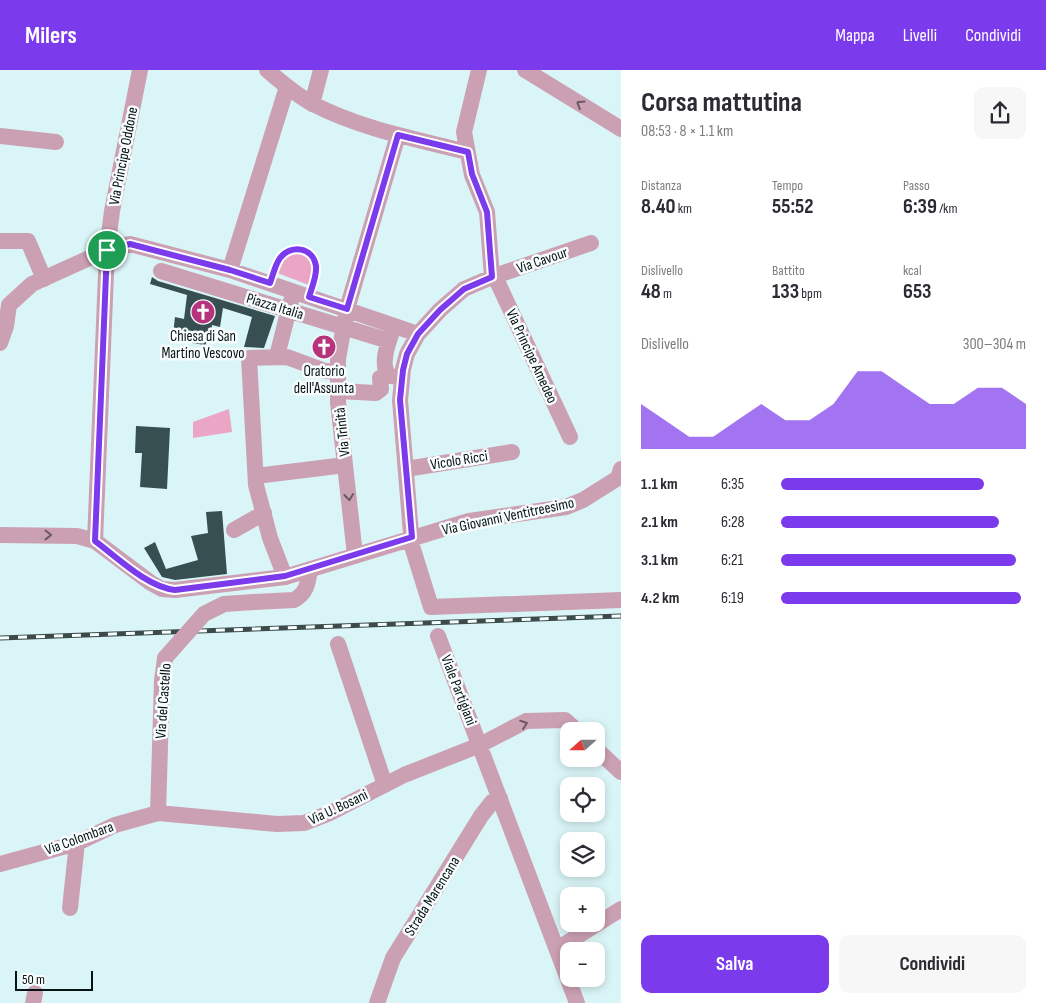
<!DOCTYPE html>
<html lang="it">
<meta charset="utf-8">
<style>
:root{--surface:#fff;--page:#f7f7f7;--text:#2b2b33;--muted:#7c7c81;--accent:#7c3aed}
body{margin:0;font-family:"Sofia Sans Condensed",sans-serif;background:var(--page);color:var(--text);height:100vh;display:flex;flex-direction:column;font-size:19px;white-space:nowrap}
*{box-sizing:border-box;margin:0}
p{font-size:16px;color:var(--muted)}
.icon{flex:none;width:28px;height:28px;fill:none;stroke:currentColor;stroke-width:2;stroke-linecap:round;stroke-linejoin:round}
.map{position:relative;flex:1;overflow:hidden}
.panel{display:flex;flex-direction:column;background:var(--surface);width:425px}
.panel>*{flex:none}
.needle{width:32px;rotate:249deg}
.tools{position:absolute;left:560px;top:652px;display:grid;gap:10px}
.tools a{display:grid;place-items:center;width:45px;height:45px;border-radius:10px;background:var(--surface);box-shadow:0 2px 8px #0003;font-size:25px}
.scale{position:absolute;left:15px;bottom:12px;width:78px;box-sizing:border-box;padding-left:5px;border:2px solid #081212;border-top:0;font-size:14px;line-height:18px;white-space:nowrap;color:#081212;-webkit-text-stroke:4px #f8fdfe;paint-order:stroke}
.pin{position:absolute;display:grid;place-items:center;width:42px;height:42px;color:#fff;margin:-21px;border:2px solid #fff;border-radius:50%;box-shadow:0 1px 5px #0007}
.round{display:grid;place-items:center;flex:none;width:52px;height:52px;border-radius:10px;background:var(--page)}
.summary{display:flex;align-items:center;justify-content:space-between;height:85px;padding:0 20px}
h1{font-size:28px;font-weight:700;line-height:38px}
.metrics{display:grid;grid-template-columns:repeat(3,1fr);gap:8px;height:85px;padding:5px 20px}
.metrics div{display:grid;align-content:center}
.metrics b{font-size:21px;font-weight:700}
.metrics small{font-size:14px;font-weight:400}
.metrics p{font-size:14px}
.chart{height:140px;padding:10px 20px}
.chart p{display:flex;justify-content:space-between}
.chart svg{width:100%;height:90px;margin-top:5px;fill:var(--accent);opacity:.7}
.cta{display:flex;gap:10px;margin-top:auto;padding:10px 20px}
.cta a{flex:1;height:58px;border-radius:10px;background:var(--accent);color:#fff;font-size:20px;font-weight:700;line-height:58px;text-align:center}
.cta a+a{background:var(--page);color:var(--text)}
ul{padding:0 20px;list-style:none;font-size:16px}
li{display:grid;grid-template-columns:80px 60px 1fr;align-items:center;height:38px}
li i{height:12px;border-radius:6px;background:var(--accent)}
header{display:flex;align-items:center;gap:30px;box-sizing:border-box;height:70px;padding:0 25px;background:var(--accent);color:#fff}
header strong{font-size:24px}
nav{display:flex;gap:28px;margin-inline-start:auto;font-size:18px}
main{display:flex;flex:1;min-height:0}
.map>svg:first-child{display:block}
.green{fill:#eca6c5}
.building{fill:#384f51}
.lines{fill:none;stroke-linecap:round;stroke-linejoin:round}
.path{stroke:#6e8081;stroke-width:2;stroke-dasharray:4 2.5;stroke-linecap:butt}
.minor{stroke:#cba0b3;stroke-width:16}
.rail-casing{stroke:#3b4a4a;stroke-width:5}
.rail{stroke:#f8fdfe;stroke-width:3;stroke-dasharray:9;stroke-linecap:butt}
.minor-bridge{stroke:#cba0b3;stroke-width:16}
.oneway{stroke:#6a5962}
.route-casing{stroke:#fff;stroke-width:10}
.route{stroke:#7c3aed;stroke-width:6}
.labels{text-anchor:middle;stroke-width:5;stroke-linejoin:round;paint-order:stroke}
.street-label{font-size:15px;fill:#081212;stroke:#f8fdfe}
.poi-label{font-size:15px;fill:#081212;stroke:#f8fdfe}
</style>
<header>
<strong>Milers</strong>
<nav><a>Mappa</a><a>Livelli</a><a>Condividi</a></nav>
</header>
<main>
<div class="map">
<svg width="621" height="933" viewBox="0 0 621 933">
<rect width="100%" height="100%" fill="#daf5f7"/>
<path class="green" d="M295 177C319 175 318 200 314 217L272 201 281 183Z
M229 339 232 362 193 368V352Z"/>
<path class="building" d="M152 207 158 211 275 246 264 278 244 277 252 247 223 238 220 257 212 255 211 266 205 275 186 272 187 266 173 264 175 247 184 249 187 225 150 214Z
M136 356 170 358 167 419 140 417 142 383H135Z
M222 441 227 504 175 510 162 507 144 478 155 472 166 499 198 490 191 466 208 463 206 442Z"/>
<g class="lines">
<path class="path" d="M274 202C288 164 324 174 312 215"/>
<path class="minor" d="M267 0C281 12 296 25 313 34 361 59 416 69 467 82
M479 0 464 62 472 105 487 142 492 207 464 219 440 240 418 264 407 284 403 299 400 330 412 476 431 537 621 530
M525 0 621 59
M312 34 321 0
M0 66 56 72
M0 171H28L44 209
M230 200 287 17
M161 201 389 271
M9 235 32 214 107 180 130 174 230 200 418 264
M392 262C388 273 379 297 390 306L402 307
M0 273 6 256 9 235
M277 286 291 231
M338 321 376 323 381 319 380 308 387 304
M570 367 497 211 492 207 591 173
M406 399 512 382
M256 406 345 395
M234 460 264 443
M0 465 77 466 95 471 151 513 162 519 175 520 285 507 469 451 566 437 583 430 618 408 621 399
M95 471 107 180 112 141 140 0
M355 485 338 332V289L347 239 398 65
M285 507 270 468 256 415 249 288 287 287 325 301 338 302
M254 532 294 530C307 523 308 513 310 499
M438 566 577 933
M338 574 385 715
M596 679 621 702
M158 743 162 611 165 588
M0 794 77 773 115 755 158 743 277 754 304 753 330 743 404 705 480 675 526 651 565 650 577 661
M70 838 77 773
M557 879 621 839
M33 933 35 923
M377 933 393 888 481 746 492 732 500 728"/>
<defs>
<path id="rail" d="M0 568 621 546"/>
</defs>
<use href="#rail" class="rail-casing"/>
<use href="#rail" class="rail"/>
<path class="minor-bridge" d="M165 588 204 544 224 534 254 532"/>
</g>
<defs><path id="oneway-chevron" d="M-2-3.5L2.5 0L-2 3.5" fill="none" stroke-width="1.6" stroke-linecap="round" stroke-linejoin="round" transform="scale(1.25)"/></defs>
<g class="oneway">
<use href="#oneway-chevron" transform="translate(580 34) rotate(-148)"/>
<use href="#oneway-chevron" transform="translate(349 427) rotate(84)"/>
<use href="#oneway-chevron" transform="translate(48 465) rotate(1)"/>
<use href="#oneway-chevron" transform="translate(524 654) rotate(-19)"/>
</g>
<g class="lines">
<defs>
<path id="route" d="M398 65 468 82 472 104 487 142 492 207 464 219 440 240 418 264 407 284 403 300 400 330 412 467 285 506 175 520C147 517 118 488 95 471L107 180 130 174 230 200 270 213C273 205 275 195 280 188 291 174 313 177 316 196 317 206 312 217 309 227L347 239Z"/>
</defs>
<use href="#route" class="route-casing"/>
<use href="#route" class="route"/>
</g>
<defs>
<symbol id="church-disc" viewBox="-11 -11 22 22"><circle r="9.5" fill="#b6347c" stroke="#f8fdfe"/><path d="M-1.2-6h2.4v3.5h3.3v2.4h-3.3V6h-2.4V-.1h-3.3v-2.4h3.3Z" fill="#fff"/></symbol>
</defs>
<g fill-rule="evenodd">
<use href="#church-disc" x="189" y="228" width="28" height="28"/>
<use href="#church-disc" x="310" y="263" width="28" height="28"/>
</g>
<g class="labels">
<g class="street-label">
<text transform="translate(123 86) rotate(-79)" y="5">Via Principe Oddone</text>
<text transform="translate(542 190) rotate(-19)" y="5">Via Cavour</text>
<text transform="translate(275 236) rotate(17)" y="5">Piazza Italia</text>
<text transform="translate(532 286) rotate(65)" y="5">Via Principe Amedeo</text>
<text transform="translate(342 362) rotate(-96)" y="5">Via Trinità</text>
<text transform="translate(459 390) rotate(-9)" y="5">Vicolo Ricci</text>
<text transform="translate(508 446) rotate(-12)" y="5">Via Giovanni Ventitreesimo</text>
<text transform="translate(459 620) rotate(69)" y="5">Viale Partigiani</text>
<text transform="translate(163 631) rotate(-86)" y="5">Via del Castello</text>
<text transform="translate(338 737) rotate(-25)" y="5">Via U. Bosani</text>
<text transform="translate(79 768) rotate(-20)" y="5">Via Colombara</text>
<text transform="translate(432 826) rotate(-58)" y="5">Strada Marencana</text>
</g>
<g class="poi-label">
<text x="203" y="271">Chiesa di San<tspan x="203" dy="17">Martino Vescovo</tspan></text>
<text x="324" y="306">Oratorio<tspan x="324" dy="17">dell'Assunta</tspan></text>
</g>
</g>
</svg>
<div class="tools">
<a><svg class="needle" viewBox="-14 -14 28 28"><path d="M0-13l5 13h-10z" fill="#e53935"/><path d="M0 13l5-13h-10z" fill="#7c7c81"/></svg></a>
<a><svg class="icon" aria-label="locate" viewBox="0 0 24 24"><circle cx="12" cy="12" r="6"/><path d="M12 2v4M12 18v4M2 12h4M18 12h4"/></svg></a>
<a><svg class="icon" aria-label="layers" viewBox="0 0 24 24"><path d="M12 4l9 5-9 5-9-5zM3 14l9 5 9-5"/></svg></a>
<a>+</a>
<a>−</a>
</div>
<div class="scale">50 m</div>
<div class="pin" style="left:107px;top:180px;background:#1e9e55"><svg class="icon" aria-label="arrive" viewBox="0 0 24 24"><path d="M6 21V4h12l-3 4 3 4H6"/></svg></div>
</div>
<section class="panel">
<div class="summary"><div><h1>Corsa mattutina</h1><p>08:53 · 8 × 1.1 km</p></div><a class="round"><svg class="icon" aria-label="share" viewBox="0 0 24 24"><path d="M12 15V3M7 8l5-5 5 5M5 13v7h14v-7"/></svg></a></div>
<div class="metrics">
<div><p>Distanza</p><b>8.40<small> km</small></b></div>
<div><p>Tempo</p><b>55:52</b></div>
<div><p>Passo</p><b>6:39<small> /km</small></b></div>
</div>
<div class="metrics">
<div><p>Dislivello</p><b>48<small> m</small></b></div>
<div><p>Battito</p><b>133<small> bpm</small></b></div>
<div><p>kcal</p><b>653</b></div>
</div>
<div class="chart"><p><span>Dislivello</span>300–304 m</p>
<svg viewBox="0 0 160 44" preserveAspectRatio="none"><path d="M0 44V22L10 30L20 38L30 38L40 30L50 22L60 30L70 30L80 22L90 6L100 6L110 14L120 22L130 22L140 14L150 14L160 22V44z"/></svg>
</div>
<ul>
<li><b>1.1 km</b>6:35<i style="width:83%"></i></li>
<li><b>2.1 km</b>6:28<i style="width:89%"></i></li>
<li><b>3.1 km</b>6:21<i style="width:96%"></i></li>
<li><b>4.2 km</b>6:19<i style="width:98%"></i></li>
</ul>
<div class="cta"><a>Salva</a><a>Condividi</a></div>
</section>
</main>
